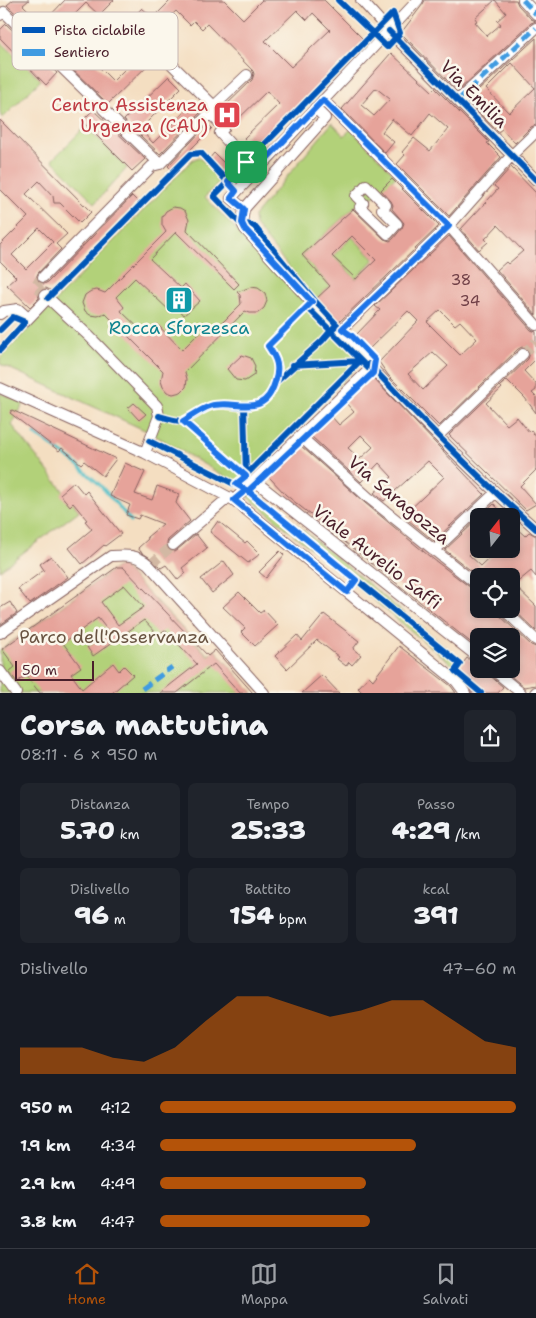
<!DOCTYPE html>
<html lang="it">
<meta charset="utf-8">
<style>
:root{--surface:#171b24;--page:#20242c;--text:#f1f3f6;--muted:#9ea1a6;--line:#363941;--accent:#b45309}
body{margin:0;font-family:"Shantell Sans",sans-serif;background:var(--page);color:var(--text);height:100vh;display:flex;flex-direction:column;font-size:19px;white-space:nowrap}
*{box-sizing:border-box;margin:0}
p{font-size:16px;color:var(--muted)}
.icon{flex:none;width:28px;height:28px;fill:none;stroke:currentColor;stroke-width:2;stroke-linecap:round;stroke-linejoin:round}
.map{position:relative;height:693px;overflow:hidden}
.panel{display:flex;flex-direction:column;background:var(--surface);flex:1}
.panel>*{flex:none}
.needle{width:32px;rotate:17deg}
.controls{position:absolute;left:470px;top:508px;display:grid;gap:10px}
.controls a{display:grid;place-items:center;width:50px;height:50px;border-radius:8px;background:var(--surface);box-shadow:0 2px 8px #0003;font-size:25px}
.scale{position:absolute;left:15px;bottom:12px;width:79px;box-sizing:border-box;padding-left:5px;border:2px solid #4a1f2b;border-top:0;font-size:14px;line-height:18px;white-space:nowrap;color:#4a1f2b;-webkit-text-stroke:4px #fbf7ec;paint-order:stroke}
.pin{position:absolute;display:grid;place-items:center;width:42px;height:42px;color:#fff;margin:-21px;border-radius:10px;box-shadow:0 2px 8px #0006}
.round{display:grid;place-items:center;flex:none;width:52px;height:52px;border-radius:8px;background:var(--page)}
.headline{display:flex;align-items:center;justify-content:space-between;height:85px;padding:0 20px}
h1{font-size:28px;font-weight:800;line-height:38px}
.figures{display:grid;grid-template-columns:repeat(3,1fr);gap:8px;height:85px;padding:5px 20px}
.figures div{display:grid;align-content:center;border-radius:8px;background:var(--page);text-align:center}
.figures b{font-size:25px;font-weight:800}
.figures small{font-size:14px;font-weight:400}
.figures p{font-size:14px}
.chart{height:140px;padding:10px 20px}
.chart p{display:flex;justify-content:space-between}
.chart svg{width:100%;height:90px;margin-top:5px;fill:var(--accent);opacity:.7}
ul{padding:0 20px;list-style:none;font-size:16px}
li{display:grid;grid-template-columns:80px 60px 1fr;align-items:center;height:38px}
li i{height:12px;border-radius:6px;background:var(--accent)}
.dock{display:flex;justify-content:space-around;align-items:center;height:70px;border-top:1px solid var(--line);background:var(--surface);font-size:14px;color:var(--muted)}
.dock a{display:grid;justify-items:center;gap:2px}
.dock .active{color:var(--accent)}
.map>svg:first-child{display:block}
.green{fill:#b2d179;stroke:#7e7852}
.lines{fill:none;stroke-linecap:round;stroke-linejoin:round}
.stream{stroke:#4fbec6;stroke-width:3}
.building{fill:#e6a39a;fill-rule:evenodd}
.minor-tunnel{stroke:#d2b8a3;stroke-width:10;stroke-dasharray:10 5;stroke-linecap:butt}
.minor-casing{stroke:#866260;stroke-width:12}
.minor{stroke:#fff;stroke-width:10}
.quiet{stroke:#409be1;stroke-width:5;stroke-dasharray:10 5;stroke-linecap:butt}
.cycleway-casing{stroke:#fbf7ec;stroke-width:9}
.cycleway{stroke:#0057b8;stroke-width:6}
.route-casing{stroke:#fff;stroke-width:10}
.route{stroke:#1a73e8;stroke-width:6}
.labels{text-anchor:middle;stroke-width:5;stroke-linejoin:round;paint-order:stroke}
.number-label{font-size:15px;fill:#714047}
.street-label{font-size:18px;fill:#4a1f2b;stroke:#fbf7ec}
.health-label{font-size:18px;fill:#be3a42;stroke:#fbf7ec;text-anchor:end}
.culture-label{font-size:18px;fill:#0d838f;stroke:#fbf7ec}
.park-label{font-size:18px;fill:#695442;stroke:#fbf7ec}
.key{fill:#fbf7ec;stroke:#c6b6b2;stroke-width:1}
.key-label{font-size:14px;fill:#4a1f2b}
</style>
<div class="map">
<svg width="536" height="693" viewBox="0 0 536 693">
<rect width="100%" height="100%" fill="#fbf7ec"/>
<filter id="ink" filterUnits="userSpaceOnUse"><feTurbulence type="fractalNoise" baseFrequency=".02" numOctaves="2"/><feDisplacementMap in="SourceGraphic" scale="10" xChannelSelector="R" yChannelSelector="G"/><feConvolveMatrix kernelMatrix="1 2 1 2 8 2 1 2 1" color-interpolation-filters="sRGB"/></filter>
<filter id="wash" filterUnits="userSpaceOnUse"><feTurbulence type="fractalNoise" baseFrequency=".0096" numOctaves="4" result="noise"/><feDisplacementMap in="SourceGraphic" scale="20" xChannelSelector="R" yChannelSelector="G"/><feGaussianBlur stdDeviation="1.12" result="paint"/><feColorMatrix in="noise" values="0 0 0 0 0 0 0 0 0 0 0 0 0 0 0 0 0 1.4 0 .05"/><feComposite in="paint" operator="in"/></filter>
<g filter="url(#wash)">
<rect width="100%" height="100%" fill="#f4dec1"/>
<path class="green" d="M0 41 41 80 3 118 0 114Z
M332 123 344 136 351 129 396 176 378 194 357 205 302 255 330 286 315 300 255 225 254 216Z
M86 126 127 168 95 203 52 160Z
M199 157 222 179 205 197 362 361 241 486 149 432 0 364V358L192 160Z
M352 237 374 259 356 279 333 256Z
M0 393 24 403 12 425 79 511 0 570Z
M253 489 460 659 454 666 247 496Z
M117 567H123L208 655 215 650 253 693H0V650Z"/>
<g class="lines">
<path class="stream" d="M35 434 73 461 100 485 131 521"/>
</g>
<g id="blocks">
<path class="building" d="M13 0H29L23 5 42 24 65 0H114L99 15 86 3 46 43 7 5Z
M171 0H224L243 19 262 0H324L365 41 250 155 243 147 248 142 244 138 279 104 267 91 233 124 220 111 252 80 254 74 253 71 207 24 202 29 194 21 190 25 176 11 159 27 158 26 144 38 138 46 153 60 108 104 62 59 107 14 122 29 142 8 153 18ZM297 10 307 20 313 13 330 30 291 67 265 41ZM103 37 130 64 113 81 86 54Z
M425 0H495L475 18 477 21 475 22 487 36 501 24 497 21 506 13 495 0H516L518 5 531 19 536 21 531 23 458 91 401 33 423 4Z
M6 24 57 73 46 85 0 38V30Z
M536 38V125L531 127 515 143 502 129 498 132 467 101ZM512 63 535 88 509 113 486 89Z
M391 53 432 91 435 88 489 142 487 143 501 157 449 216 397 164 405 155 402 152 414 138 430 151 448 129 430 113 412 136 392 119 382 132 394 142 385 153 342 109ZM376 88 390 99 374 116 361 105Z
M169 76 181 88 140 129 153 143 195 102 203 110 160 154 124 120Z
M93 110 145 159 132 171 82 121Z
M0 120 91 212 80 223 60 203H54L53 196 39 181 26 194 67 234 56 244 61 249 38 273 36 278 39 282 44 284 48 282 132 196 138 202 50 290 46 288 40 290 38 294 39 298 30 307 7 285 16 277 0 261V245L28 217 0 189ZM39 228 53 242 26 269 12 255Z
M208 124 212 128 171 169 168 166Z
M214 153 237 176 231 182 209 159Z
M511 167 536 193V315L497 270 506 262 508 264 523 251 498 225 485 239 488 242 479 250 461 229 498 189 494 186Z
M392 179 439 226 339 322 317 298 330 286 302 255 353 209 384 239 390 241 393 239 402 228 404 223 392 209 393 205 391 201 381 190ZM352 236 376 260 356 279 332 256Z
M173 207 180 208 185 211 189 220 187 230 239 284 234 289 176 232 150 259 181 288 185 284 200 301 184 315 177 307 172 313 135 278 116 297 124 307 121 311 146 335 157 324 182 350 204 328 211 334 241 304 240 295 237 292 251 287 258 288 265 293 267 301 264 308 258 313H250L245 311 185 372 187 379 186 387 181 392 173 394 167 392 163 387 161 381 163 371 105 313 98 316 90 315 85 311 82 303 85 295 91 291 97 290 105 293 166 232 162 225V217L166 211Z
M449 236 531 330 536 332V359L524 371 536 384V390L532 393 536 397V413L525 398 507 380 500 386 502 388 486 403 507 425 517 417 529 432 531 430 536 437V470L520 486 536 504 526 510 449 435 528 359 530 353 528 349 522 347 518 349 439 426 388 375 379 362 418 321 408 311 368 350 355 336 380 310 375 306ZM440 310 455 325 460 321 477 339 460 355 427 322ZM433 352 448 366 423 390 408 374Z
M242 355 251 358 255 366 254 375 245 381 236 380 227 369Z
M372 377 484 494 434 541 403 516 444 477 428 461 384 501 374 493 392 477 379 463 361 482 311 436 331 416 339 425 354 412 345 402ZM361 435 373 447 360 459 348 448Z
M134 403 146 414 139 420 128 408Z
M12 410 116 459 103 476 84 461 81 464 62 448 59 451 10 413Z
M301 446 365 503 429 556 475 591 479 593V609H496L498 614 531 645 536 647V685L524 687 502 669H511V636H479V649L286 495 269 477Z
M125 463 145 472 135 494 152 500 157 486 179 494 176 503 190 521 168 540 166 546 168 550 174 552 177 550 196 534 207 548 182 568 186 573 178 580 166 565 161 568 152 559 141 552 138 548 148 539 147 537 163 524 140 515 138 519 126 515 130 505 110 496Z
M74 482 84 494 87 491 121 534 105 546 104 545 82 564 69 548 92 529 85 521 87 520 73 503 70 506 60 494Z
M494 504 505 516H481Z
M479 518V538L477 541 478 543 470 551 472 552 469 555 481 566 499 549H511V531L515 527 525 536 529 532 536 536V577L531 571 514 585 536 606V631L511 607V576L479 577 445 550Z
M218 521 245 543 247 541 260 554 248 563 210 532Z
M280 551 284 555 266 578 259 572Z
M51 556 68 577 30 604 18 589 44 570 40 564Z
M224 561 234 575 212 593 201 579Z
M117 567H123L208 656 215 650 253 693H240L214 664 177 693H160L197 664 165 630 158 635 144 620 93 656 87 647 109 632 98 618 63 643 81 667 71 674 82 689 113 663 119 671 124 666 133 675 112 693H40L26 676 17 682 9 672 15 667 2 649ZM124 585 144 607 118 625 101 602Z
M239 592 260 613 264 610 278 625 255 646 241 632 245 628 223 607Z
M10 602 17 613 0 625V608Z
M324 614 359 641 353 649 361 655 352 665 349 662 346 666 337 659 339 657 317 640 287 669 275 656 297 635 302 641Z
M399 646 451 686 456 693H363L358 688 369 676 373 680Z
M467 658 479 665V669H485L488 674 503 687 498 693H472L462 677 456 672Z
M322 675 339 693H302Z"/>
</g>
</g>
<g filter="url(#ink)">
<use href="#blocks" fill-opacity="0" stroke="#866260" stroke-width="1"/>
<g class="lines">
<path class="minor-tunnel" d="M43 277 35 285 45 295
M523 354 536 342
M151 564 173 545"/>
<defs>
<path id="minor" d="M361 0 389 31 536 180
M418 0 231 198 244 209 242 223 245 229C338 332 432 437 536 529
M523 0 536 14
M0 15 4 12 57 64
M149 42 214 106 210 113
M62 68 99 104
M323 100 449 226 536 325
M458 100 536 28
M214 106 247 75
M103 109 160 164
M366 185 386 205 382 209 397 224 388 234 360 207 363 203 356 196Z
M244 209 325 118 315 108
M43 277 152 166 160 164 210 113 224 128 220 133 255 171
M45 295 90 337 157 406 159 416 145 453
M0 314 4 311 18 309 28 318
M25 322 48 298
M340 331 449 226 512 155 536 132
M0 388 145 453 234 500 456 681 465 693
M438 436 523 354
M301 437 369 498 479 586
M255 481 479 658
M234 500 372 367
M173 545 229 497
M434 551 495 493
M503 609 536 640
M0 633 111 556C126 555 136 554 148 564L264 693
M492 669 521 693
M0 671 16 693
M535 693 536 692"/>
</defs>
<use href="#minor" class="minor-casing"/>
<use href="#minor" class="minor"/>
<path class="quiet" d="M523 0 536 14
M458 100 536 28
M142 689 172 667"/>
<defs>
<path id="cycleway" d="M389 31 536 180
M48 298 191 154 201 153 236 191
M307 307 372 372
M0 330 13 317 25 322 0 350
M369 364C423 421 477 477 536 529
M292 365 360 361
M275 383 322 341 335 326
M159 416C166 418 175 421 182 421 192 420 202 408 213 406 226 403 233 408 244 407 265 406 279 388 278 367 278 360 272 352 268 346L312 302
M183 421 246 475 360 361
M149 441 246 490 460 664 455 671 481 693
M244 478 246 475 244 407
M248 491 373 373 375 360 352 336 338 326 314 300 254 226 239 222 214 196C274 135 334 74 393 13L400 33 387 47 338 0"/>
</defs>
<use href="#cycleway" class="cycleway-casing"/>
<use href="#cycleway" class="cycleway"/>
</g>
</g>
<g class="lines" filter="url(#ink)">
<defs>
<path id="route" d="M323 100 449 226 342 329 352 336 375 360 373 373 248 491 356 580 347 592 234 500 246 490 236 484 246 476 183 421C192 416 201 409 210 406 235 398 264 421 275 382 280 367 277 359 268 346L312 302 245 229 242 223 244 209 231 198 236 191 228 182 246 162 255 171Z"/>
</defs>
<use href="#route" class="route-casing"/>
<use href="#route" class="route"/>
</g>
<defs>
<symbol id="hospital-square" viewBox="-11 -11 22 22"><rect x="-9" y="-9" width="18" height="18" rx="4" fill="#e0444e" stroke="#fbf7ec"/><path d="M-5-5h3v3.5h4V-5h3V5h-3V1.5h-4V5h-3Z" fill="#fff"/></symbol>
<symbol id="building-square" viewBox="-11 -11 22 22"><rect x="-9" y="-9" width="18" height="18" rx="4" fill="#0f9aa8" stroke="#fbf7ec"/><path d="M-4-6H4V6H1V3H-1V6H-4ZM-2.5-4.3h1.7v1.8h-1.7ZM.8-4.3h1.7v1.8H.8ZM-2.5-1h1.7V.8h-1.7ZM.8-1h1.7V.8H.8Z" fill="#fff"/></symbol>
</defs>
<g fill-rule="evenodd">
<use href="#hospital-square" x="211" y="99" width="32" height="32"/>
<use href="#building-square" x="163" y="284" width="32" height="32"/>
</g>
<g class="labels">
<g class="number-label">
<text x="461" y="285">38</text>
<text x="470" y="306">34</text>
</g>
<g class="street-label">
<text transform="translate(474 94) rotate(45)" y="6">Via Emilia</text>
<text transform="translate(399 500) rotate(40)" y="6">Via Saragozza</text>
<text transform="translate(377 557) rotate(38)" y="6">Viale Aurelio Saffi</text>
</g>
<g class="health-label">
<text x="208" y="111">Centro Assistenza<tspan x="208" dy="21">Urgenza (CAU)</tspan></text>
</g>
<g class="culture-label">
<text x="179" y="334">Rocca Sforzesca</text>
</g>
<g class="park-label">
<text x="114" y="643">Parco dell'Osservanza</text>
</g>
</g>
<rect x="12" y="12" width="166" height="58" rx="8" class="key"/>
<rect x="22" y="27" width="23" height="6" fill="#0057b8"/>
<rect x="22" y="49" width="23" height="7" fill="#409be1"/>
<g class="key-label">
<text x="54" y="35">Pista ciclabile</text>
<text x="54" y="57">Sentiero</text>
</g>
</svg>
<div class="controls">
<a><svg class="needle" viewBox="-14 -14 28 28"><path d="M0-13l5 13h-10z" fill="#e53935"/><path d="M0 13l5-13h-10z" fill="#9ea1a6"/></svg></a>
<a><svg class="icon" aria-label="locate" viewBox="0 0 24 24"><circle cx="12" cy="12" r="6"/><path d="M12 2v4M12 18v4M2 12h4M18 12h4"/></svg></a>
<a><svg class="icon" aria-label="layers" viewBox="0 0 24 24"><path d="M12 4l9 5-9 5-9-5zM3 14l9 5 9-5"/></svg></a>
</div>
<div class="scale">50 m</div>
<div class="pin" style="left:246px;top:162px;background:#1e9e55"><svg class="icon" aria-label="arrive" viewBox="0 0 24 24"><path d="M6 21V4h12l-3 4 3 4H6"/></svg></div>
</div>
<section class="panel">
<div class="headline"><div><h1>Corsa mattutina</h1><p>08:11 · 6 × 950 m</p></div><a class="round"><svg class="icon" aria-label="share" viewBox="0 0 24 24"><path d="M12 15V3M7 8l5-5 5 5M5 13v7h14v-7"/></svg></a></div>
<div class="figures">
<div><p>Distanza</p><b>5.70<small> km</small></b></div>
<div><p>Tempo</p><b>25:33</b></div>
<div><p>Passo</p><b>4:29<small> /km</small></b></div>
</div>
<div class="figures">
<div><p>Dislivello</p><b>96<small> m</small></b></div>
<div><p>Battito</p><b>154<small> bpm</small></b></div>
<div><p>kcal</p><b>391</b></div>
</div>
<div class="chart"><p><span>Dislivello</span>47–60 m</p>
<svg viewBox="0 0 160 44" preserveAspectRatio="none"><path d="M0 44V31L10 31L20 31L30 36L40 38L50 31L60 18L70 6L80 6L90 11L100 16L110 13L120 8L130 8L140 18L150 28L160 31V44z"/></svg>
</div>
<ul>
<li><b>950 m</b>4:12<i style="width:100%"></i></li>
<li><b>1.9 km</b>4:34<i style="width:72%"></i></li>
<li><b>2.9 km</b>4:49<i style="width:58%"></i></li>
<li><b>3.8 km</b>4:47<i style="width:59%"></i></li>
</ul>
</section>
<nav class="dock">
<a class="active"><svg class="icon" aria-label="home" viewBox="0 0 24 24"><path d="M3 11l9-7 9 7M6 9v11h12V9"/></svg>Home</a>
<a><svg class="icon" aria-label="map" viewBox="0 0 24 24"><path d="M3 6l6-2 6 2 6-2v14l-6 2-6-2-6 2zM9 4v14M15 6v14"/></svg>Mappa</a>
<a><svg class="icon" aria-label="saved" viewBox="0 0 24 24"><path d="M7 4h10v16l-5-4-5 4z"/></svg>Salvati</a>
</nav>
